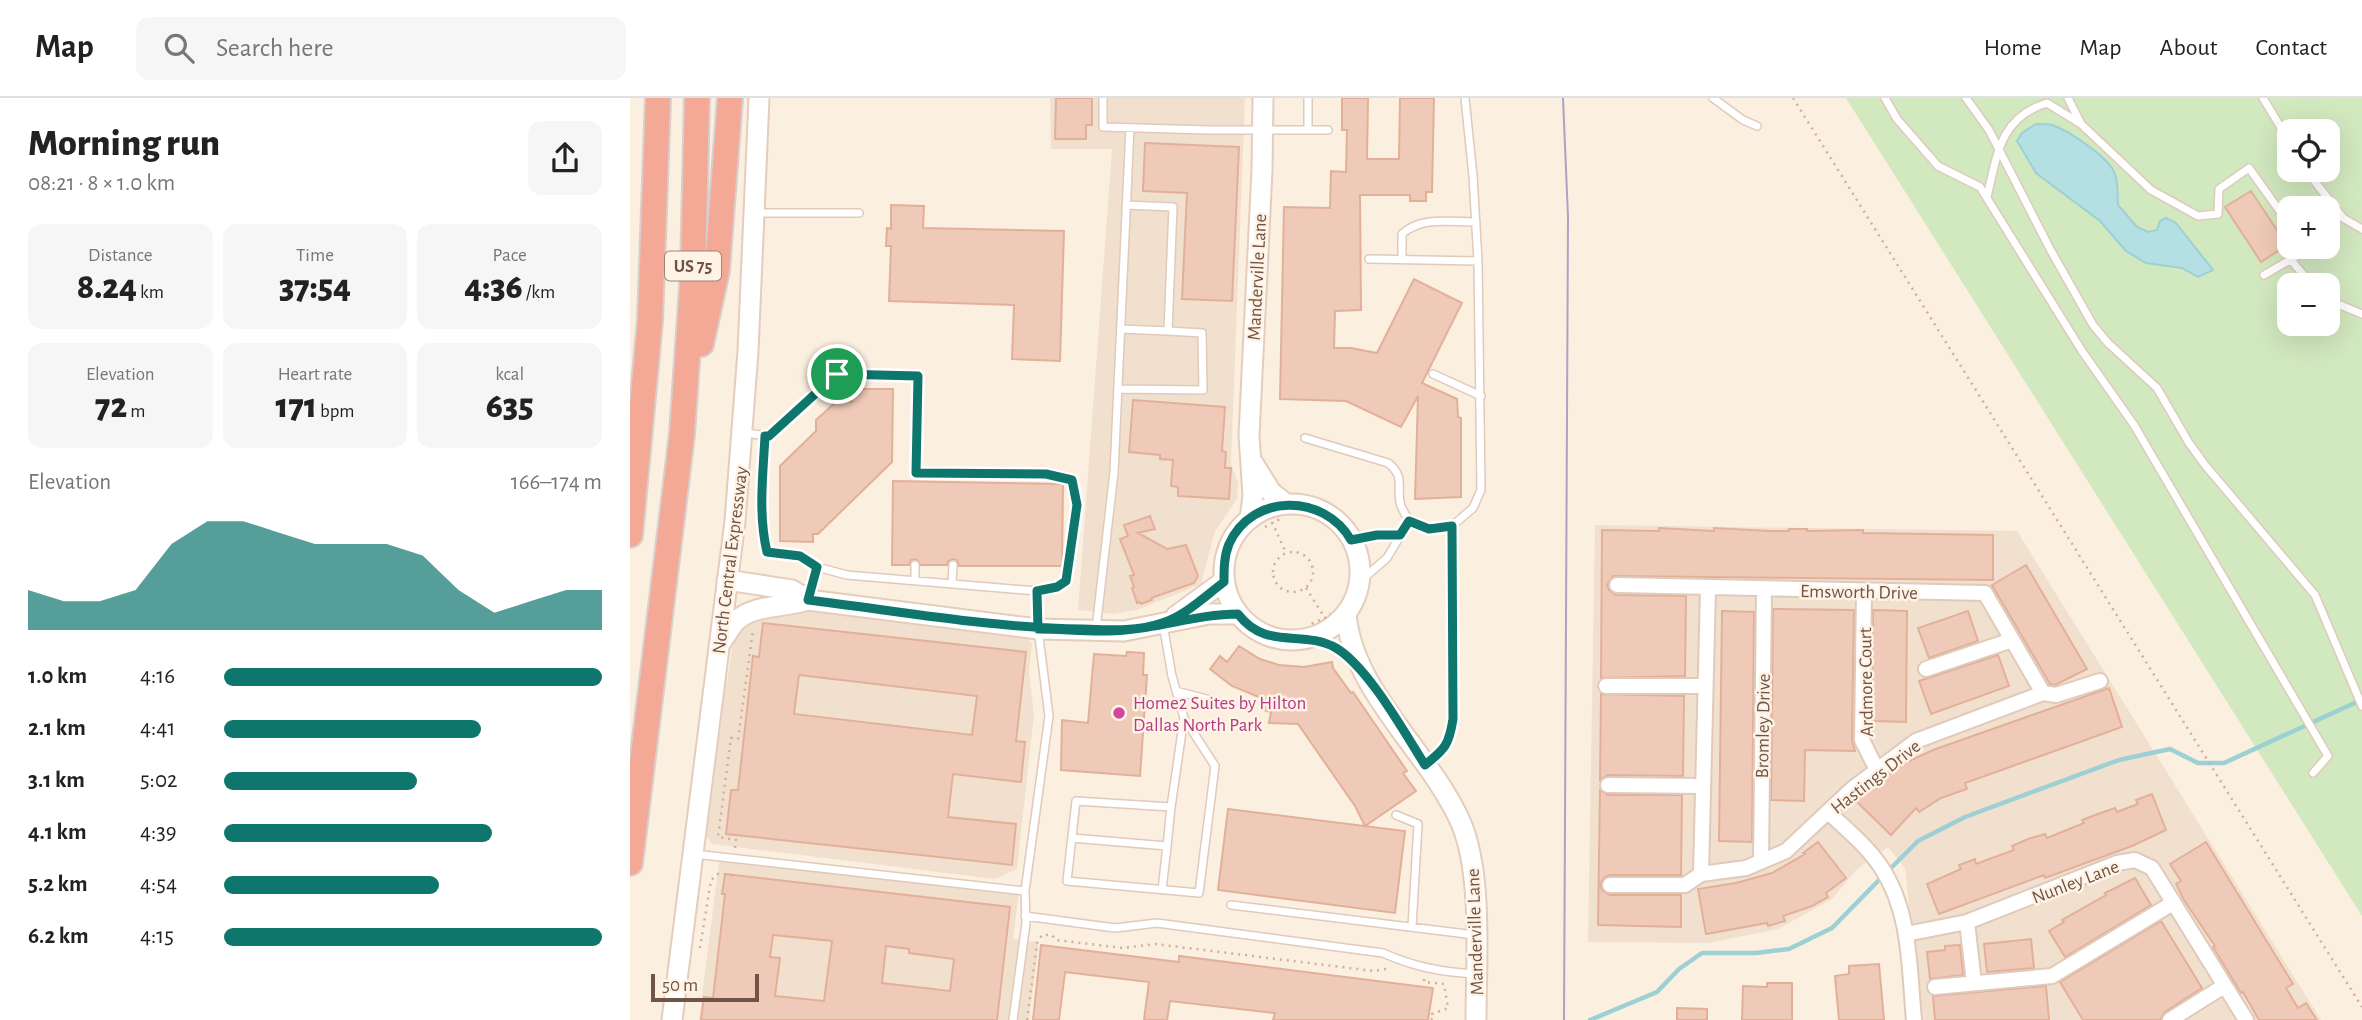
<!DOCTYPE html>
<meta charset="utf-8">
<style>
:root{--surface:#fff;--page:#f6f6f6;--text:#222;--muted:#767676;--line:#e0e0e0;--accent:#0f766e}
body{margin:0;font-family:"Alegreya Sans",sans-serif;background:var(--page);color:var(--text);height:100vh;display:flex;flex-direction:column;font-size:26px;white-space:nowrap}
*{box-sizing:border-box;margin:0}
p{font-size:23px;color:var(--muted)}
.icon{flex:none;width:38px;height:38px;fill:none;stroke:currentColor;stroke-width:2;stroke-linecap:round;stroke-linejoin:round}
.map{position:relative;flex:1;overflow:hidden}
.panel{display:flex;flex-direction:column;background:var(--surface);width:630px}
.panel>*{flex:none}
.controls{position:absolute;left:1647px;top:21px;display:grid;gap:14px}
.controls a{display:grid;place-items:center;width:63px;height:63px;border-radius:14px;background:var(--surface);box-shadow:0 7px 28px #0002;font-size:35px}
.scale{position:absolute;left:21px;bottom:18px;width:108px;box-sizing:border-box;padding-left:7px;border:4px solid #715448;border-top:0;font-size:19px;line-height:24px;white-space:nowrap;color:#715448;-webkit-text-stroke:5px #fff3e5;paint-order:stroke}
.pin{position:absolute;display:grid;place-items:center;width:60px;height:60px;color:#fff;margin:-30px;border:4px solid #fff;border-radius:50%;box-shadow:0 2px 7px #0007}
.round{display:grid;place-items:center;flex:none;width:74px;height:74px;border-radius:14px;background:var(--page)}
.overview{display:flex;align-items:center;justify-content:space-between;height:119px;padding:0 28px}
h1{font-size:38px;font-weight:800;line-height:52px}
.stats{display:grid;grid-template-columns:repeat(3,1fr);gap:10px;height:119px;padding:7px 28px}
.stats div{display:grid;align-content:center;border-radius:14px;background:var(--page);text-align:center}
.stats b{font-size:35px;font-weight:800}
.stats small{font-size:19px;font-weight:400}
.stats p{font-size:19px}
.chart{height:196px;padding:14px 28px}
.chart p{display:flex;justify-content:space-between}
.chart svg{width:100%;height:126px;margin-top:7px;fill:var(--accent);opacity:.7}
ul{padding:0 28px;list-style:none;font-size:23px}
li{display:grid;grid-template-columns:112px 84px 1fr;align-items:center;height:52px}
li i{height:18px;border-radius:9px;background:var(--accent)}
header{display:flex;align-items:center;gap:42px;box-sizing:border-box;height:98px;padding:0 35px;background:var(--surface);border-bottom:2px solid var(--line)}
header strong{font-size:33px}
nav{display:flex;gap:38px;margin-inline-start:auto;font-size:24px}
.search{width:490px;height:63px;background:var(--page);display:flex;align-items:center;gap:18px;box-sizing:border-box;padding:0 24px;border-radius:14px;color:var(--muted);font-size:26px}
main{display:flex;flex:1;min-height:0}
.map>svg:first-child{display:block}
.residential{fill:#f2e0ce}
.green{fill:#d2e8bf;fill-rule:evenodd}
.water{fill:#b5e0e3;stroke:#9cd0d5;stroke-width:2}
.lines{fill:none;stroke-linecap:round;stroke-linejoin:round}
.stream{stroke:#9cd0d5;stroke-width:4.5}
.building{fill:#f0cab8;stroke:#e2b099;stroke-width:2;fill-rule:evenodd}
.lane-casing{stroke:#dfcabc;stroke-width:10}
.street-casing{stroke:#dfcabc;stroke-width:18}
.secondary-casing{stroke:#e5cdbc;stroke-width:23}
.highway-casing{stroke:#d7cfcc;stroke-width:28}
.path{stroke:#d4ae9c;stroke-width:2.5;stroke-dasharray:2 5;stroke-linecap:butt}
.lane{stroke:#fff;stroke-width:7}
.street{stroke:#fff;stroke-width:14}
.secondary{stroke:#fff;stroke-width:19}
.highway{stroke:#f4a997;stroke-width:24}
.tram{stroke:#b0a0c3;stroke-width:2}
.route-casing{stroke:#fff;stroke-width:14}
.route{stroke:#0f766e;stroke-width:9}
.hotel-dot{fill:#d1479c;stroke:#fff3e5;stroke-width:2.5}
.labels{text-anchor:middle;stroke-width:5;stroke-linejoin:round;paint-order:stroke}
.shield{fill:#fff3e5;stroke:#9c8477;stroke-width:2}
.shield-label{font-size:18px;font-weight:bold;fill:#715448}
.street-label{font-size:19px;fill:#715448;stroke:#fff3e5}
.hotel-label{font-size:19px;fill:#b23c85;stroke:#fff3e5;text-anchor:start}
</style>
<header>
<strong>Map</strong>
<div class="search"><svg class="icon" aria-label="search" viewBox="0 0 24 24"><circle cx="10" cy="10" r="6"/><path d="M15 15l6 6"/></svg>Search here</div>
<nav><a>Home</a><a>Map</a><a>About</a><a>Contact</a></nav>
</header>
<main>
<section class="panel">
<div class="overview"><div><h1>Morning run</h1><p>08:21 · 8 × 1.0 km</p></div><a class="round"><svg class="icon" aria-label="share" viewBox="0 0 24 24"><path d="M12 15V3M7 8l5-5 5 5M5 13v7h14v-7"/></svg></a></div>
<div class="stats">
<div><p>Distance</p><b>8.24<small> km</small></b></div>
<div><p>Time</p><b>37:54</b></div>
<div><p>Pace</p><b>4:36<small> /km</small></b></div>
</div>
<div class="stats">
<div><p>Elevation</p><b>72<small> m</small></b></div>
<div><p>Heart rate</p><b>171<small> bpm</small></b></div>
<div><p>kcal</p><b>635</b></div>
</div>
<div class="chart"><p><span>Elevation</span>166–174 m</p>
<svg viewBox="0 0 160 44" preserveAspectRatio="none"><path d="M0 44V30L10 34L20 34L30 30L40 14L50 6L60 6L70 10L80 14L90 14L100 14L110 18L120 30L130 38L140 34L150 30L160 30V44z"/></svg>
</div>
<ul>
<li><b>1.0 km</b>4:16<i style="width:100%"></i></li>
<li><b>2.1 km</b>4:41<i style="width:68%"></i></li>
<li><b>3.1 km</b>5:02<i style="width:51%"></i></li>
<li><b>4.1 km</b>4:39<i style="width:71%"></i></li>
<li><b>5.2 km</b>4:54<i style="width:57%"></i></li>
<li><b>6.2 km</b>4:15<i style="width:100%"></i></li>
</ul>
</section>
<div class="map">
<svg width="1732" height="922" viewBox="0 0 1732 922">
<rect width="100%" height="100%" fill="#fbefe0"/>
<path class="residential" d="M420 0H615L601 365 608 385 607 401 585 433 571 486 507 512 483 516 448 512 482 51H421Z
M965 427 1387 433 1691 922H1291L1275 770 1258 749 1226 772 1202 801 1148 831 1078 845 958 844Z
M172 505 389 530 402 546 399 573 404 617 387 771 365 781 82 746 73 733 74 705 98 578 106 523Z
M90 757 381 787 389 794 383 841 409 844 399 922H69Z"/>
<path class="green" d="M1216 0H1732V818ZM1659 33H1698V72H1659ZM1659 110H1698V149H1659ZM1659 187H1698V226H1659Z"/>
<path class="water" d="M1406 26C1411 26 1417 26 1422 27 1438 32 1478 59 1484 74 1489 84 1487 97 1488 107L1507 129 1518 134 1527 132 1530 123 1536 120 1546 125 1583 172 1568 179 1552 170 1516 165 1496 153 1470 123 1406 75 1387 43 1392 35Z"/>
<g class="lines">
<path class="stream" d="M1258 773 1288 743 1335 719 1489 662 1540 651 1568 665H1594L1731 602
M960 922 1027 894 1049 871 1072 855H1126L1159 851 1202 830 1252 779"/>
</g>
<path class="building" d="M426 0H462V27H456V41H425Z
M712 0H738L737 61H769L770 0H804L802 94H796V103H780V97H730L731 212 705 213 704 250H721L747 255 784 181 832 205 792 285 827 301 828 319 831 320V399L785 401 788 298 771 329 716 303 650 301 654 109 700 110 701 73 716 74 717 32H712Z
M515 45 609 49 602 203 552 201 557 95 513 93Z
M1621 93 1657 147 1631 164 1595 109Z
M261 107 294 108 293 130 434 133 430 263 382 261 384 207 259 203 261 148H256L257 130 261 131Z
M229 291H263L262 364 188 436H183V444L150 443V368L186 333V322L206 304H222V296H229Z
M503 302 595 309 592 353 596 354 595 370H601L599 401 548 398V389L541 388 543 362 530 361V357L499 354Z
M263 383 433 386 432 468H329L327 462 323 461 318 463 317 467H291L286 461 281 462 279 467H262Z
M520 418 525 431 508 435 537 451 556 447 568 478 564 485 521 500 522 502 511 506 510 504 507 505 502 490 504 489 500 478 504 477 490 441 498 438 494 427Z
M1029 430 1084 433V430L1140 433H1159V431H1177V433L1233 432V435L1363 437V482L983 478 977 487 979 492 986 497 1056 498 1055 578 971 580 972 432 1029 433Z
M1396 467 1457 571 1425 587 1420 586 1362 487Z
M1143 511 1224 512 1222 642 1225 653 1175 652 1174 703 1141 702Z
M1243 512 1277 513 1276 624 1242 623Z
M1092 513 1124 514 1122 744 1089 743Z
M1338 513 1348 543 1299 560 1288 530Z
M133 525 396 554 386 643 395 644 391 684 323 676 318 719 386 726 382 767 96 736 101 692H108L123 558 129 559ZM169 577 347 598 342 637 164 616Z
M609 548 630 561 649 567 674 569 702 564 703 570 721 595 723 594 777 673 773 675 786 693 735 728 725 708 668 626 639 625 641 614 634 612 636 602 602 588 580 571 590 558 597 564Z
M497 554 514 555 513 577H517L510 678 431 672 432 622 458 625 464 556 496 558Z
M1368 557 1379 588 1301 616 1289 583Z
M1479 590 1492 629 1335 685 1337 691 1311 700 1289 714 1286 710 1261 737 1226 703 1255 679 1277 664 1303 652Z
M971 596 1054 598 1053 678 978 677 970 682Z
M970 692 978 697H1052L1051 777H980L975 779 970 786 972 792 980 797H1051V829L968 827Z
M1522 696 1536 732 1502 748 1415 780 1414 777 1309 816 1297 786 1331 771 1329 767 1345 761 1346 766 1384 752 1382 748 1398 741 1415 736 1417 740 1454 725 1452 722 1468 716 1485 710 1487 714 1508 706 1506 702Z
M598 711 775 733 765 815 588 792Z
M1188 744 1216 780 1196 795 1198 799 1182 808 1153 818 1155 823 1138 828 1137 825 1076 836 1068 791 1106 785 1142 775 1175 756 1173 755Z
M1576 744 1663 886 1656 890 1668 910 1676 905 1687 922H1629L1613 894 1611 895 1603 882 1583 849 1585 848 1554 802 1546 786 1551 783 1540 766Z
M95 776 380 809 367 922H71L74 899 83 900 95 796H92ZM143 837 202 843 194 903 145 898 150 860 140 859ZM256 848 279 851V855L324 861 320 893 252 885Z
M1505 780 1521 807 1435 859 1419 833 1434 824 1432 822 1476 797 1475 795Z
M1531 823 1572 890 1535 914 1530 922H1453L1430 884Z
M1401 841 1404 870 1357 874 1354 846Z
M411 847 549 864V858L803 890 798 922H643L645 915 540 903 537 922H514L519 884 435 874 429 922H403Z
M1330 847 1333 877 1300 881 1297 854 1315 852V848Z
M1249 866 1254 922H1209L1205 878 1219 876V868Z
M1137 885H1162V922H1112L1113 888 1137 889Z
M1416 888 1419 922H1305L1303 898Z
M1047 910 1077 911V922H1047Z"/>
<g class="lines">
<defs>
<path id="lane" d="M473 0V29L578 32H698
M1083 0 1113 22 1127 28
M1255 0 1267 21 1308 68 1350 89 1452 253 1504 327 1698 658 1683 675
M1336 0 1359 32 1420 151 1463 227 1478 245 1527 290 1559 345 1575 367 1685 497 1732 608
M1438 0 1451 26
M1633 0 1659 43
M678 32V0
M1676 72 1713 120 1732 131
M1357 99C1367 57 1370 19 1417 5L1451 26 1521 92 1568 118 1588 116 1589 91 1619 70 1659 126
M126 115H229
M739 161 848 163
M772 162V136C792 118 820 124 846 124
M1661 162 1682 187
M1634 177 1677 152 1675 149
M1698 202 1732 216
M491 231 538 233 543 109 496 107
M803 276 851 298
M488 291 573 292 572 235 538 233
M114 335 139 338 207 276 288 278 286 375 416 376 442 382 447 406 436 483 427 489 407 493 217 477 187 469
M135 338C133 377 128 416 137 454L170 458 187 469 178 501
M675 340 758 365C777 380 765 390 771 408 773 413 777 419 779 423L799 431 822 428 843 410 851 392 848 163 843 78 835 0
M721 442 747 437H770
M285 482V467
M728 485 757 460 779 423
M322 486 323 467
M533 526 542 578 554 620 585 668 569 795 437 783 446 703 541 709 554 620
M466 531 484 374 500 30
M546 593 599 607
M797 666C816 651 819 646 823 621L822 428
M766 717 788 726 782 829
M442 740 537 748 541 709
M64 756 395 793 419 618 408 531 407 493
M532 792 537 748
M601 807 845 837
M395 818 485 830 527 825 753 855C784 869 812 874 846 876
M383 922 396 825 395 793"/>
<path id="street" d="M987 487 1355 495 1413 595
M1234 493 1232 642 1247 672
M1296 571 1382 542
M976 588H1075
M978 687 1073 688
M1198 714C1216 731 1237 748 1251 769 1281 814 1279 870 1284 922
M1131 764 1134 491
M1071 776 1078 490
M980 787H1055L1071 776 1116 770 1156 753 1222 691 1286 643 1413 595 1426 597 1470 583
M1337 824 1344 885
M1276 836 1337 824 1487 765 1505 762 1522 770 1616 922
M1305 889 1422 878 1543 805
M1540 922 1594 888"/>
<path id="secondary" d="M623 365 641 394 656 406
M594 474a68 68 0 1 1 136 0a68 68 0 1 1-136 0Z
M620 421 623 398 619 337 632 72 633 0
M97 482 162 492 178 502 408 531 494 533 579 516H608
M716 515C722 594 800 654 831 725 853 777 846 865 846 922
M546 518 594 483
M92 543C96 537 100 530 105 524 122 506 155 510 178 502
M42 922 105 423 118 253 129 0"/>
<path id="highway" d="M71 246 87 172 100 0
M0 437 20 223 28 0
M0 765 52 336 63 175 67 0"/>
</defs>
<use href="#lane" class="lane-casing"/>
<use href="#street" class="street-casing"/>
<use href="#secondary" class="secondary-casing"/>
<use href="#highway" class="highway-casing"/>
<path class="path" d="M1163 0 1732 909
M642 424 656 455
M635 429 650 421
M643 474a20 20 0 1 1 40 0a20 20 0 1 1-40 0Z
M676 490 695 520
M683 532 681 526 695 520 700 515
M105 750 106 742 88 739 101 640 108 641 123 532
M70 850 81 782 88 776 102 777 103 771
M794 881V884L814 886 818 910 802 916 803 921 799 922
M397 922 407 845 412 837H422L426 842 493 850 525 846 744 873 761 870"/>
<use href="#lane" class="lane"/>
<use href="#street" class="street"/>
<use href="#secondary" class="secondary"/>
<use href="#highway" class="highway"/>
<path class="tram" d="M933 0 938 119 934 922"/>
</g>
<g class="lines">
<defs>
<path id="route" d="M207 276 288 278 286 375 416 376 442 382 447 407 436 483 427 489 407 493 408 531C436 531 467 535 495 532 533 529 569 516 608 516 636 553 673 531 706 550 738 569 774 634 795 667 815 651 819 647 823 621L822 428 799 431 779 423 770 437H747L721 442C694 395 622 395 599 446 594 458 594 471 594 484 575 498 555 518 532 525 507 534 479 532 453 531 361 530 269 513 178 502L187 469 170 458 137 454C128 416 133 377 135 338H139L207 276"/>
</defs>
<use href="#route" class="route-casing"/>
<use href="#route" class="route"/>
</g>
<circle class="hotel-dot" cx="489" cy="615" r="7"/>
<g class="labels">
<rect class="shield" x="35" y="153.5" width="56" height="29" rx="5"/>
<g class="shield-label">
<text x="63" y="174">US 75</text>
</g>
<g class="street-label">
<text transform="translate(626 179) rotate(-87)" y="7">Manderville Lane</text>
<text transform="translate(99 462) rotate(-83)" y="7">North Central Expressway</text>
<text transform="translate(1229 493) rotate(1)" y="7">Emsworth Drive</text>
<text transform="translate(1235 584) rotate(-91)" y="7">Ardmore Court</text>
<text transform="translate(1132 628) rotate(-89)" y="7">Bromley Drive</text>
<text transform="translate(1245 678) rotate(-38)" y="7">Hastings Drive</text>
<text transform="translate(1445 783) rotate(-21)" y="7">Nunley Lane</text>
<text transform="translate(844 834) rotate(-92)" y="7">Manderville Lane</text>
</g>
<g class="hotel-label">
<text x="503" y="611">Home2 Suites by Hilton<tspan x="503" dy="22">Dallas North Park</tspan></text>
</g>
</g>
</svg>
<div class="controls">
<a><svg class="icon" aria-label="locate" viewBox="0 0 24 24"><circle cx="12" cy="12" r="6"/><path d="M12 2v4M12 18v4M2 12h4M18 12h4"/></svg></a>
<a>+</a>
<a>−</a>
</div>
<div class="scale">50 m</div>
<div class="pin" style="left:207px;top:276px;background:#1e9e55"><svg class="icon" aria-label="arrive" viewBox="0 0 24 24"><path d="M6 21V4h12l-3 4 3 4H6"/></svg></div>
</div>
</main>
